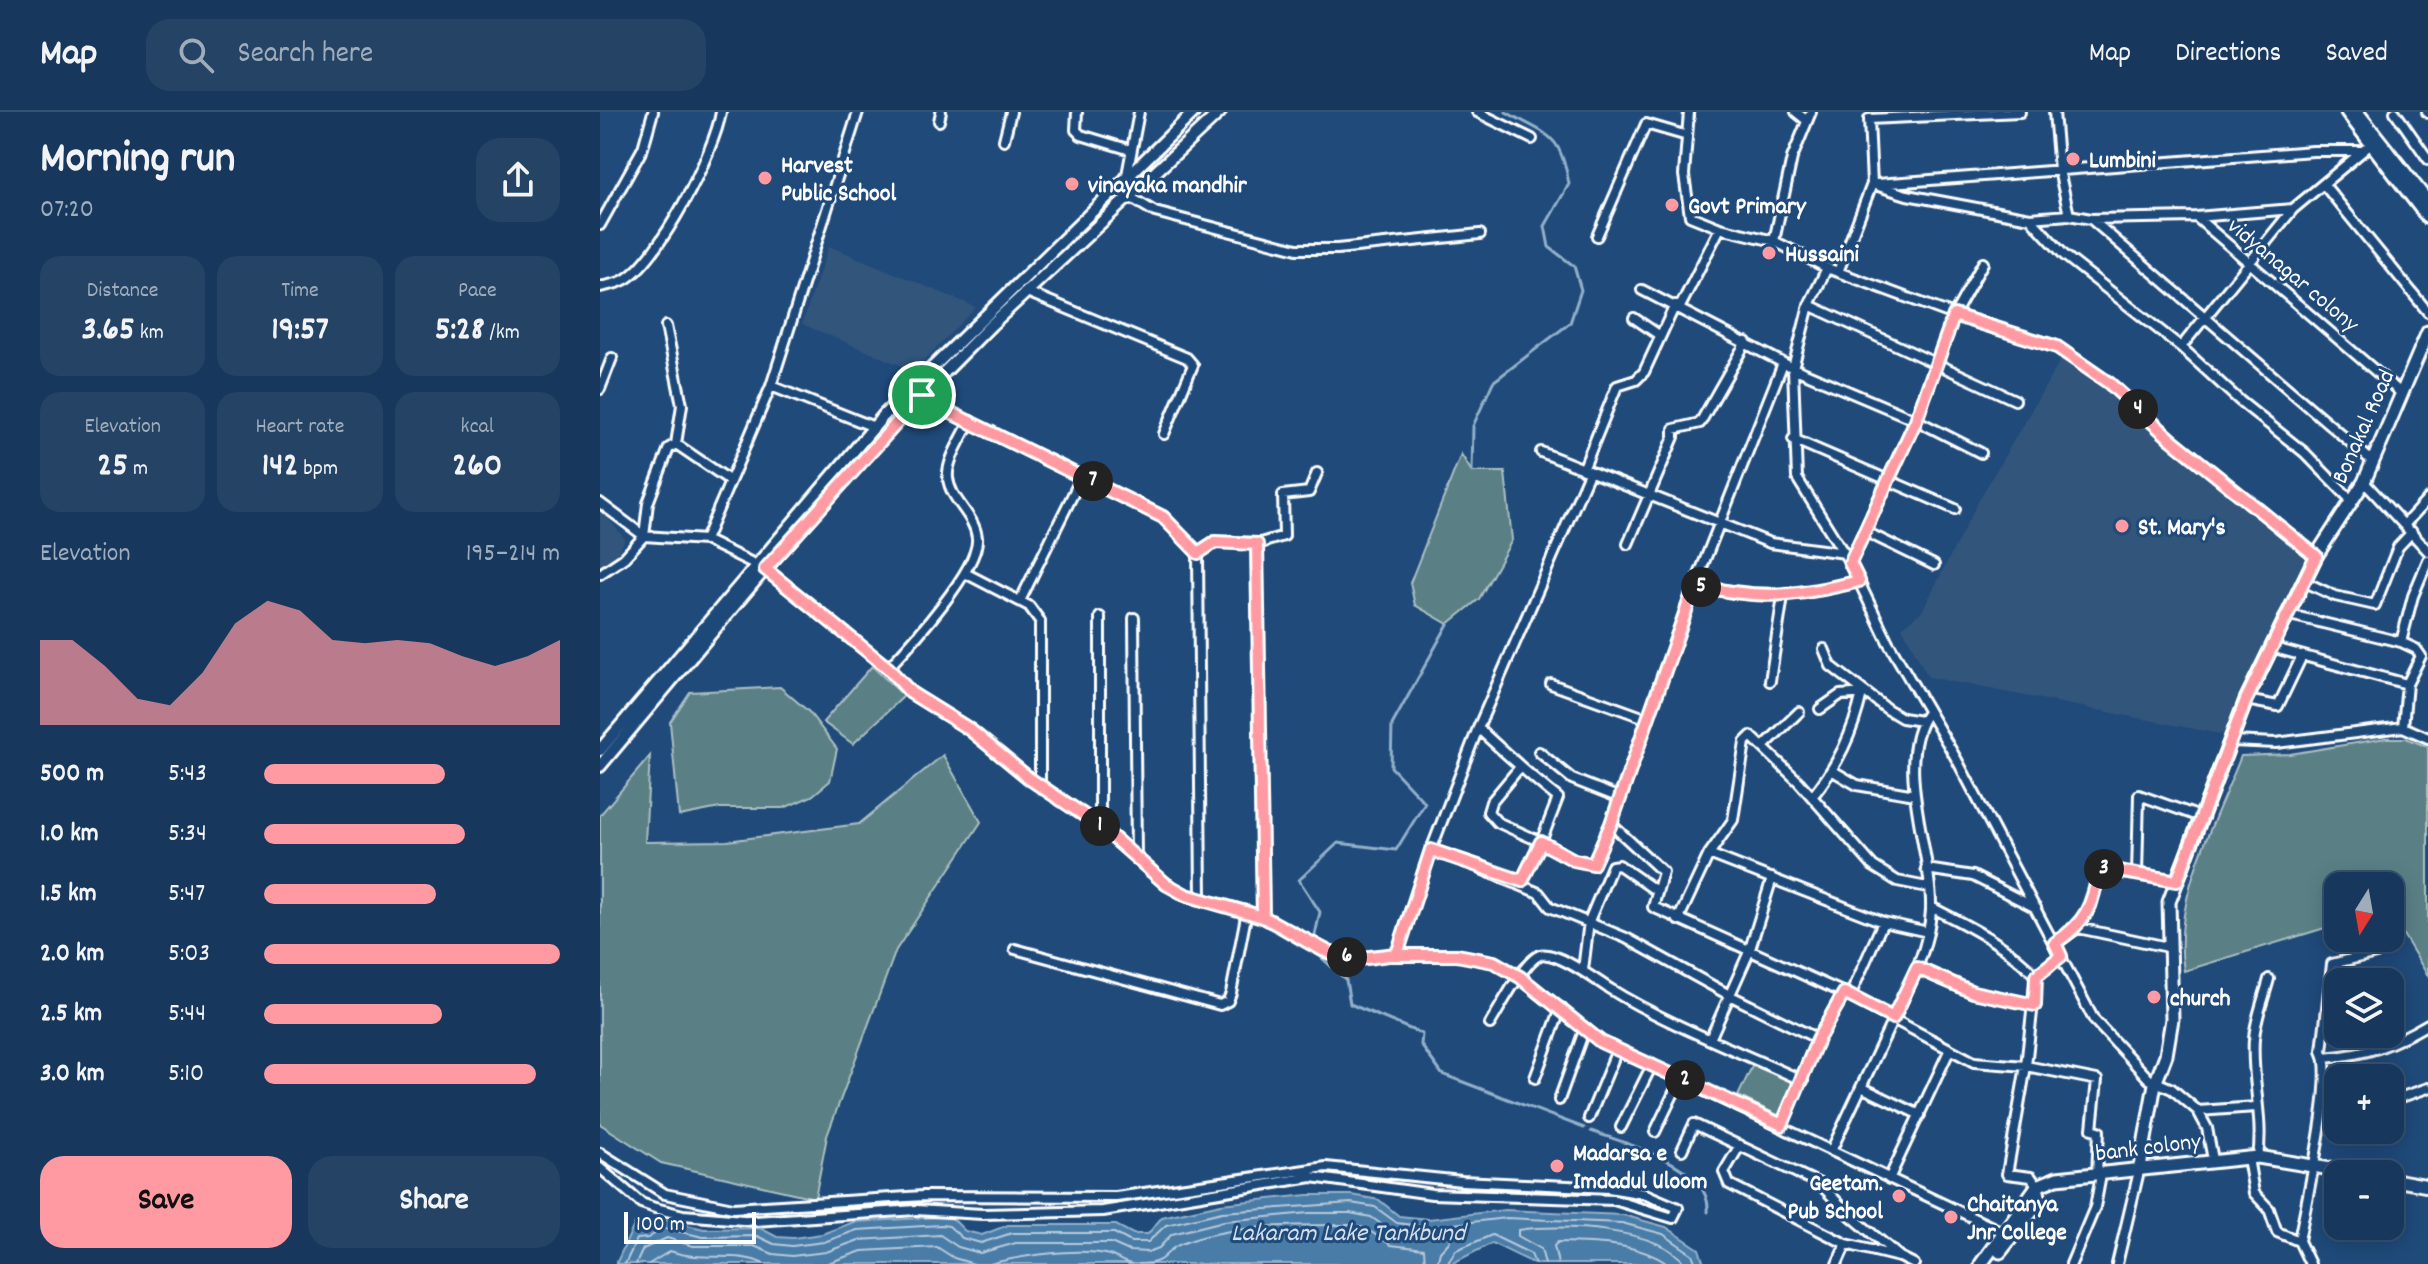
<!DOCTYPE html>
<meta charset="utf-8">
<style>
:root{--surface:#17385c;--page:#244365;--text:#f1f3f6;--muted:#9eacbb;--line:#365272;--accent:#ff9aa2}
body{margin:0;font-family:Dekko,sans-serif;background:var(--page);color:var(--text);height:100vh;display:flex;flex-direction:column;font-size:30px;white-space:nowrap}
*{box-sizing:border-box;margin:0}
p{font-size:26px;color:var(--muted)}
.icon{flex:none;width:44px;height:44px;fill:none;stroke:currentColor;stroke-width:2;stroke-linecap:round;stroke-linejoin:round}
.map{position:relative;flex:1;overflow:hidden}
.side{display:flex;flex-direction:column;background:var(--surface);width:600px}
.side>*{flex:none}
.needle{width:52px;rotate:191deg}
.buttons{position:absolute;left:1724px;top:760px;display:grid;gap:16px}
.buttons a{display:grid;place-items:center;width:80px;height:80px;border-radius:16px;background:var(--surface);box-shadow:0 4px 20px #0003,0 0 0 2px var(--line);font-size:40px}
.scale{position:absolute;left:24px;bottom:20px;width:132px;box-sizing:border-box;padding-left:8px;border:4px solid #fff;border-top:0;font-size:22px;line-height:28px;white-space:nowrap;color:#fff;-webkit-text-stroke:6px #1f4a7a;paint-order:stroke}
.pin{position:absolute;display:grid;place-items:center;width:68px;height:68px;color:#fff;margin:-34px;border:4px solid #fff;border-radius:50%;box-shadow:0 2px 8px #0007}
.km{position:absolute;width:40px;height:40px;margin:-20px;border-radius:50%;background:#222;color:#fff;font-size:22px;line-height:40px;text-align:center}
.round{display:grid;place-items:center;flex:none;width:84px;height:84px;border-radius:24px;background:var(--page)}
.headline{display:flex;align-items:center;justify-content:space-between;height:136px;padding:0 40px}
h1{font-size:44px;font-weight:700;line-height:60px}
.figures{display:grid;grid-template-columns:repeat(3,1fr);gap:12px;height:136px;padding:8px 40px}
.figures div{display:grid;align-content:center;border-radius:20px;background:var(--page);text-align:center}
.figures b{font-size:34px;font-weight:700}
.figures small{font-size:22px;font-weight:400}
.figures p{font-size:22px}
.chart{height:224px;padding:16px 40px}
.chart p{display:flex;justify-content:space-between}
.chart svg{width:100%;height:144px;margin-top:8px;fill:var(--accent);opacity:.7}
.primary-button{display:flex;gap:16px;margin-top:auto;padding:16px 40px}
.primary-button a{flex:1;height:92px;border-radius:24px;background:var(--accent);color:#111;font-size:32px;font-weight:700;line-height:92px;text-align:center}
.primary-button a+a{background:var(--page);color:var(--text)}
ul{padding:0 40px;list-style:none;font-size:26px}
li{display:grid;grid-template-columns:128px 96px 1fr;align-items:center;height:60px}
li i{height:20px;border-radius:10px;background:var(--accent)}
header{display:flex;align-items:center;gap:48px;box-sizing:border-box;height:112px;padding:0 40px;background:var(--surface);border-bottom:2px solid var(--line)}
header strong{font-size:38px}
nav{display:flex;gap:44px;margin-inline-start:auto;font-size:28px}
.search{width:560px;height:72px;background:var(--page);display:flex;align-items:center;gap:20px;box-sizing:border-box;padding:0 28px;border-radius:24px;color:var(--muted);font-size:30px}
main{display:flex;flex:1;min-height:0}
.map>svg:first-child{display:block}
.built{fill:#33557c}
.green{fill:#5a8086;stroke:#acc0c2;stroke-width:2}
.water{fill:#4a7ba7;stroke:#92b0ca;stroke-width:2}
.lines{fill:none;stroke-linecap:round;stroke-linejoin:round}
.shore{stroke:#b7cadc;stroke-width:2}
.stream{stroke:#92b0ca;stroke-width:3}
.minor-casing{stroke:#fff;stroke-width:14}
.tertiary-casing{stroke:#fff;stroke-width:16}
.secondary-casing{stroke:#fff;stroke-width:17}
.minor{stroke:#1f4a7a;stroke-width:8}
.tertiary{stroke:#1f4a7a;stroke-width:10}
.secondary{stroke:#1f4a7a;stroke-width:11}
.route-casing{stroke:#fff;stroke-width:16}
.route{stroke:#ff9aa2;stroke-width:10}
.poi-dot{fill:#ff9aa2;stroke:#1f4a7a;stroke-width:3}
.labels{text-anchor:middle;stroke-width:6;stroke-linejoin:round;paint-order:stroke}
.poi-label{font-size:24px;font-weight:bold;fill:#fff;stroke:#1f4a7a;text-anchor:start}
.street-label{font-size:24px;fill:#fff;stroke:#1f4a7a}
.water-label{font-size:26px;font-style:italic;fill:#d2dee9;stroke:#1f4a7a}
</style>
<header>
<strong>Map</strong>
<div class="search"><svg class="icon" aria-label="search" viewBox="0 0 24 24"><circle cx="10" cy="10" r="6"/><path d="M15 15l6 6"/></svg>Search here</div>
<nav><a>Map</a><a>Directions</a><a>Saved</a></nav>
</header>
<main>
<section class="side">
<div class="headline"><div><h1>Morning run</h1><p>07:20</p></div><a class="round"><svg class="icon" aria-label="share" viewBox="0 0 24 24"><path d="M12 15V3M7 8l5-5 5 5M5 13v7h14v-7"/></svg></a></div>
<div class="figures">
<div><p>Distance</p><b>3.65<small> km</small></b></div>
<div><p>Time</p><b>19:57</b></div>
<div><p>Pace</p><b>5:28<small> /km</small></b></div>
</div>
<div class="figures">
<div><p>Elevation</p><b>25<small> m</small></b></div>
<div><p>Heart rate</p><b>142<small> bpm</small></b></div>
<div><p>kcal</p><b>260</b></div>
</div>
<div class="chart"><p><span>Elevation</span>195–214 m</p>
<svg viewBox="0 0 160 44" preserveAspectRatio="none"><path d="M0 44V18L10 18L20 26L30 36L40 38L50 28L60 13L70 6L80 9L90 18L100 19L110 18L120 19L130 23L140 26L150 23L160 18V44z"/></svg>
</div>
<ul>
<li><b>500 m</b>5:43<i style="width:61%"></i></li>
<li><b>1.0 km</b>5:34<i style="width:68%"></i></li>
<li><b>1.5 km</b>5:47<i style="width:58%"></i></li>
<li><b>2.0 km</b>5:03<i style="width:100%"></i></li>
<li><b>2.5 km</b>5:44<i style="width:60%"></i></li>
<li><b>3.0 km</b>5:10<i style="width:92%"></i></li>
</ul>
<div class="primary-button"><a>Save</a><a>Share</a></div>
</section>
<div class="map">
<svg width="1828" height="1152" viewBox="0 0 1828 1152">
<rect width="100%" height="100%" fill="#1f4a7a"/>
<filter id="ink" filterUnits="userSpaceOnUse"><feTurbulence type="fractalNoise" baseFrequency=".0125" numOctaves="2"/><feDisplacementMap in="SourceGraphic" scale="16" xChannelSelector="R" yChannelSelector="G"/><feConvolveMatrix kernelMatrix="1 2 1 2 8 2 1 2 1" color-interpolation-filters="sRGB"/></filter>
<g filter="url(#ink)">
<path class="built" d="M229 134 376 195 314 259 202 212Z
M1464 242 1714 442 1630 624 1328 565 1302 515 1322 499 1380 386Z
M0 396 25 427 14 452 0 455Z"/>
<path class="green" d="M861 342 872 360H905L912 428 879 487 848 512 815 493 810 471Z
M272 554 304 584 253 632 223 610Z
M180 575 209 600 237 637 230 669 212 684 184 696H120L79 704 70 610 90 580Z
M1786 626H1806L1828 635V864L1790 801V774H1738V812L1584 859C1571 786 1615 711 1641 644L1690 642Z
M343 643 381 710 296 838 227 1024 215 1086 61 1051 0 1012V703L50 644 45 730 127 729 259 712Z
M1155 948 1196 969 1179 1004 1138 984Z"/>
<path class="water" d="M708 1083H752L779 1088 799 1104 829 1107 905 1098 1023 1103 1066 1115 1099 1137 1104 1152H935L892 1131 851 1152H16L35 1111 45 1119 62 1107 104 1117 160 1116 177 1125 193 1126 222 1122 254 1110 341 1105 352 1106 365 1119 382 1123 408 1113H516L533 1122H548L562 1105 621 1092Z"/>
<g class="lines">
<path class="shore" d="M25 1152 37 1127 48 1126 64 1116 103 1125 157 1124 174 1132 192 1134 224 1130 257 1118 341 1113 349 1114 362 1126 381 1131 412 1121H514L531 1130H548L566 1113 622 1100 751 1091 775 1095 797 1111 828 1115 906 1106 1022 1111 1063 1122 1092 1142 1096 1152
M36 1152 43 1137 67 1126 93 1134H154L173 1142 192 1144 226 1140 259 1128 340 1123 358 1135 380 1141 416 1131H511L529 1139 548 1140 559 1136 572 1122 624 1109 709 1101H750L771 1105 794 1121 849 1124 850 1129 840 1140 837 1152
M49 1152 70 1139C105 1151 137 1138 164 1152
M225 1152 262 1139 337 1135 354 1146 374 1152
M390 1152C419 1144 479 1135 509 1143 517 1145 523 1151 532 1152
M539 1152C569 1152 562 1139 581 1132 632 1112 696 1113 749 1113L765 1116 791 1133 824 1137 825 1152
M847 1152 856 1138 892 1123 931 1142 935 1152
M945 1152 941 1137 918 1124V1118C960 1112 1059 1115 1085 1152
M958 1152 954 1134 958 1130C996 1131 1035 1130 1068 1152"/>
<path class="stream" d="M872 360 873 314 893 270 970 211 981 178 974 154 949 135 945 114 969 72C960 20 948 24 906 0
M848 512 792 613 791 655 825 691 796 738 738 731 699 768 720 800 712 837 746 868 750 892 822 922 821 933 842 962 984 1016
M991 1019C1026 1032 1112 1053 1108 1100"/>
<defs>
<path id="minor" d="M477 0 476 18 481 23 531 38
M877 0 932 27
M1089 0 1084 63 1090 104 1120 116 1174 129 1227 156 1354 203 1457 235 1509 271 1571 327 1716 444
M1196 0 1206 8
M1454 0 1459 58 1469 103
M1795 0 1828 47
M1827 0 1828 1
M339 9 341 0
M404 28 411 0
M527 63 539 0
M1272 72 1307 83 1430 106 1469 103 1491 107 1596 105 1693 97 1770 33
M1277 72 1713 39H1762
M1725 74 1828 200
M528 84 555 100 697 137H737L880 122
M1596 105 1801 281
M1430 106 1464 143 1581 235 1640 289 1705 341 1752 389
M1491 107 1772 349
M0 113 43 36 53 0
M997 124 1046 12 1084 23
M1174 129 1192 46 1211 0
M1227 156 1209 193 1193 256 1197 366 1250 451 1288 530 1357 648 1494 908 1549 967 1572 977 1598 999 1607 1016 1613 1048
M1238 160 1272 72 1269 7 1420 0
M0 175C8 173 17 172 24 168 59 149 115 39 121 0
M1042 178 1193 256 1316 308 1381 341
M427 180 587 246 593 253 564 322
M1209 193 1415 288
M1080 195 1120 116
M1034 206 1059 223
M66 214 82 293 76 332
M1581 235 1693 97
M171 274 274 315
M0 277 12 246
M322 283 329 290 563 405 598 441 615 430 657 432 663 805
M1193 327 1355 397
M941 340 1170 431 1245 441
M983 358 1017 274 1036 268 1044 260 1075 193
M1764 370 1828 439
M0 391 44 424
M1805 412 1828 387
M1266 420 1334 453
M44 424 48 391 69 336 76 332 129 368
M105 428 171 274 258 0
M657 432 684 424 683 383 709 380 717 361
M1028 432 1074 325V317L1100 311 1146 230
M598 441 601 787
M1250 451 1316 308 1354 203 1383 151
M365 461 429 494 440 509V672
M0 462 24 446 44 424 105 428 165 457 288 556 311 581 369 617 430 667 500 714 566 772 586 783 663 805 729 840 751 847 789 843H857L894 850 920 865 1001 930 1405 1121
M1703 469 1735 484 1775 493 1798 435 1812 420
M1095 473C1160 488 1195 485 1259 469
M420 489 482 364
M1686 502 1801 530
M500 505V714
M534 506 536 746
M1671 535 1807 572
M1224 537 1231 554 1287 597 1302 606 1322 609
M288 556C310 533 380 456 377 426 375 403 350 388 348 366 346 349 363 325 370 309
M1170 569 1183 484
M951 572 1048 607 1095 473 1183 251
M1646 588 1678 594 1702 544
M1220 597 1240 583 1266 581
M1048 607 1011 712 1063 760 1053 795 1244 881 1374 950 1426 954 1497 968 1492 1017 1499 1019 1497 1062
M1803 615 1807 572 1821 544 1816 537 1801 530 1813 484 1828 448
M1632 629 1676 631 1803 615 1828 626
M1164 634 1199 600
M939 640 972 667 1020 686
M920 655 891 690 888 700 897 710 941 730 958 686C930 664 904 640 878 616L989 361
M1233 659 1257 673 1315 683
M1212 685C1238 653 1253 621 1262 581
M831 738 878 616
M1109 742 1283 810 1328 820
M881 757 939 781 950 795 1026 826 1131 884 1218 927
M1326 757 1373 764 1436 796
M1537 762 1539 683 1603 706
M914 766 922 769 941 730 974 748 993 752 1011 712
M1331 795C1370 815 1406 832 1436 864
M1078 808 1109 742 1133 708 1145 630 1151 624 1199 670 1273 754 1297 769 1327 775
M1478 816 1491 794 1500 756 1577 769
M1455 831 1478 816 1568 835
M415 837 620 893 628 889 631 881 647 799
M797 842 831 738 886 756
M1317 856 1373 880 1435 893
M983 858 989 809 1012 754 1019 753 1055 778
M1250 884 1283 810
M890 912C900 896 924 849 940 843 956 838 997 869 1010 877 1066 912 1143 941 1203 969
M1111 925 1149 840 1172 766
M1725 946C1769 942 1790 934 1828 912
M935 966 961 896
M1261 975 1320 1003
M959 988 985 916
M1790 989 1828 976
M1598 999 1656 995
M989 1006 1017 938
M1182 1013 1218 927 1244 881
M1021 1015 1052 953
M1055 1020 1081 966
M1140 1033 1124 1060 1129 1072 1246 1132 1299 1145
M1082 1038 1094 1012 1220 1072 1251 1104 1300 1145 1314 1152
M1231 1039C1250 999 1269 958 1288 918 1306 880 1329 840 1331 798 1333 740 1292 651 1328 600
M0 1041 65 1082 133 1096 323 1084 516 1085 726 1055 862 1069 1009 1076 1045 1082 1078 1096 1073 1106 1014 1088 832 1082 712 1065 503 1099 382 1102 316 1098 155 1109 83 1103 55 1096 41 1091 0 1056
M1658 1045C1664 1006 1651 967 1654 927 1655 908 1664 886 1669 867
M1648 1046 1654 1081 1669 1097 1677 1120 1699 1129 1710 1152
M1289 1067 1350 937
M1437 1074 1431 1065 1407 1062 1426 954 1436 864 1461 844
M1699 1129C1705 1093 1736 965 1722 939L1732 852 1776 841
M1237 1152 1246 1132
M1471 1152 1495 1095 1501 1063
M1517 1152 1540 1055"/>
<path id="tertiary" d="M0 638 285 302 594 0
M0 654 165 457 294 311 391 213 620 0"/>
<path id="secondary" d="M1747 0 1828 106
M1757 0 1828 90
M1540 1055 1555 972 1566 943 1572 907 1569 790 1646 588 1716 444 1764 370 1828 220
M1790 1067 1828 1074
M1400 1140 1440 1089 1437 1074
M1381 1152 1437 1074 1457 1066 1658 1045 1761 1062"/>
</defs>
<use href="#minor" class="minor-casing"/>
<use href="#tertiary" class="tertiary-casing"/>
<use href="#secondary" class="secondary-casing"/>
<use href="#minor" class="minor"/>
<use href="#tertiary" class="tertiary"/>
<use href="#secondary" class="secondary"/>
</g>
</g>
<g class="lines" filter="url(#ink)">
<defs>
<path id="route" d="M322 283 165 457 288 556 311 581 369 617 430 667 500 714 566 772 586 783 663 805 729 840 751 847 789 843H857L894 850 920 865 1001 930 1182 1013 1218 927 1244 881 1293 906 1317 856 1373 880 1435 893 1436 864 1461 844 1455 831C1488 809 1491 794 1500 756L1577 769 1646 588 1716 444 1571 327 1509 271 1457 235 1354 203 1316 308 1250 451 1259 469C1195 485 1160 488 1095 473L1011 712 993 752 974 748 941 730 922 769 831 738 797 842C783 843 768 847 754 847 723 845 690 817 663 805L657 432 615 430 598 441 563 405 329 290 322 283"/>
</defs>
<use href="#route" class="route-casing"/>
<use href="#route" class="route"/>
</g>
<g class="poi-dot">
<circle cx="1473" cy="47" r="8"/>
<circle cx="165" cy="66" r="8"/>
<circle cx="472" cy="72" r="8"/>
<circle cx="1072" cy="93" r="8"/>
<circle cx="1169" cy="141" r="8"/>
<circle cx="1522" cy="414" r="8"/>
<circle cx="1554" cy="885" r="8"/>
<circle cx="957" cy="1054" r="8"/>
<circle cx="1299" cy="1084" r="8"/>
<circle cx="1351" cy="1105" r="8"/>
</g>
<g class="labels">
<g class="poi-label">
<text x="1489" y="55">Lumbini</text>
<text x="181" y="60">Harvest<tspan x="181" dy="28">Public School</tspan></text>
<text x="488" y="80">vinayaka mandhir</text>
<text x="1088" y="101">Govt Primary</text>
<text x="1185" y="149">Hussaini</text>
<text x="1538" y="422">St. Mary's</text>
<text x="1570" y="893">church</text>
<text x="973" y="1048">Madarsa e<tspan x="973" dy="28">Imdadul Uloom</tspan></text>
<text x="1283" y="1078" text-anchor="end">Geetam.<tspan x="1283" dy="28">Pub School</tspan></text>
<text x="1367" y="1099">Chaitanya<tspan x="1367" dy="28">Jnr College</tspan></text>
</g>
<g class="street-label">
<text transform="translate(1694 162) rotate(40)" y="8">vidyanagar colony</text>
<text transform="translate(1762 314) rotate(-66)" y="8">Bonakal Road</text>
<text transform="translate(1548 1034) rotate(-7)" y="8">bank colony</text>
</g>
<g class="water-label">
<text x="748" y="1128">Lakaram Lake Tankbund</text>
</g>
</g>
</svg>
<div class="buttons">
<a><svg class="needle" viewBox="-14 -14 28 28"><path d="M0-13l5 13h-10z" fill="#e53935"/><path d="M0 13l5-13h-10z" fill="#9eacbb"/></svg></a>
<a><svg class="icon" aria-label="layers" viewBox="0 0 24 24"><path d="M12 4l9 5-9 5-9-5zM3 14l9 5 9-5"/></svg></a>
<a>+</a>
<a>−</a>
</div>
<div class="scale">100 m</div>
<div class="pin" style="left:322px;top:283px;background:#1e9e55"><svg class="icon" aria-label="arrive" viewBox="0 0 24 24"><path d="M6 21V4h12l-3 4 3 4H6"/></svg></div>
<b class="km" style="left:500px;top:714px">1</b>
<b class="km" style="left:1085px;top:968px">2</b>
<b class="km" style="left:1504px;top:757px">3</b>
<b class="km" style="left:1538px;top:297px">4</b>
<b class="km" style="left:1101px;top:475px">5</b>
<b class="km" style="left:747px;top:845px">6</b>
<b class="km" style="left:493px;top:369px">7</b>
</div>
</main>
